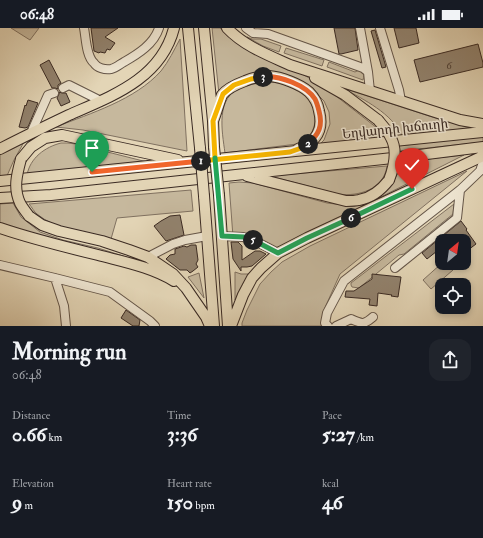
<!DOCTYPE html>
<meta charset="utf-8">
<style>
:root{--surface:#171b24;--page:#20242c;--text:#f1f3f6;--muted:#9ea1a6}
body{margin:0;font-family:"IM FELL Double Pica","Noto Serif Armenian",serif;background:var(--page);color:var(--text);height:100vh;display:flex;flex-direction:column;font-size:15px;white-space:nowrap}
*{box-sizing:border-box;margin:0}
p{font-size:13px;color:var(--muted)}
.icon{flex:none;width:22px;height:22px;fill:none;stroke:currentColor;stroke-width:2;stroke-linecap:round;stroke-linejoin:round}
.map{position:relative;height:298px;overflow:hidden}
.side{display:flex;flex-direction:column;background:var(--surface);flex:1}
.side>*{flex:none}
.needle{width:26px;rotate:29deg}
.fabs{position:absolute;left:435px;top:206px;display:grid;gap:8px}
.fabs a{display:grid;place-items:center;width:36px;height:36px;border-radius:8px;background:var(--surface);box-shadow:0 2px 6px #0003;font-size:20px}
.pin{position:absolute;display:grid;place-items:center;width:34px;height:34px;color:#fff;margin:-41px -17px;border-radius:50% 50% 50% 0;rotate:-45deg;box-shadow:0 0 4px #0007}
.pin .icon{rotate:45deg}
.km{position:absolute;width:20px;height:20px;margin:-10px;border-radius:50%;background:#222;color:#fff;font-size:11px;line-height:20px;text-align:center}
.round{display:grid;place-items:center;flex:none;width:42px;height:42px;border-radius:12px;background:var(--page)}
.head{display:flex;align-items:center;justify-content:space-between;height:68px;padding:0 12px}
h1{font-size:22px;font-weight:700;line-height:30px}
.stats{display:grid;grid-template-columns:repeat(3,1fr);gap:6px;height:68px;padding:4px 12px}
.stats div{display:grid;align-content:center}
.stats b{font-size:20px;font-weight:700}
.stats small{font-size:11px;font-weight:400}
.stats p{font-size:11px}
.status{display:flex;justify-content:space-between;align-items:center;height:28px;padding:0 20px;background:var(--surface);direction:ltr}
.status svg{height:11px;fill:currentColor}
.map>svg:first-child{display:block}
.green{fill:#c6b89d;stroke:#807160}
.building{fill:#92836f;stroke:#3a2a23}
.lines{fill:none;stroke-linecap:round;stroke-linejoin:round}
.minor-casing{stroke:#645548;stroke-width:10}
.major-casing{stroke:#3a2a23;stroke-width:12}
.minor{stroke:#ede4d0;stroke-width:8}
.major{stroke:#e3d5b6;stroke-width:10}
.major-bridge-casing{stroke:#3a2a23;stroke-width:12;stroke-linecap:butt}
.major-bridge{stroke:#e3d5b6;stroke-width:10}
.split-1-casing{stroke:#fff;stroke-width:8}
.split-2-casing{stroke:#fff;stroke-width:8}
.split-3-casing{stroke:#fff;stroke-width:8}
.split-4-casing{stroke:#fff;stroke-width:8}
.split-5-casing{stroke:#fff;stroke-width:8}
.split-6-casing{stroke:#fff;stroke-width:8}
.split-7-casing{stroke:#fff;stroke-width:8}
.split-1{stroke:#f0652b;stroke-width:5}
.split-2{stroke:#f5b400;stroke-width:5}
.split-3{stroke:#f0652b;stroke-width:5}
.split-4{stroke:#f5b400;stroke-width:5}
.split-5{stroke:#22a559;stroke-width:5}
.split-6{stroke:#22a559;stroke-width:5}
.split-7{stroke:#22a559;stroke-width:5}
.labels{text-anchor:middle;stroke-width:3;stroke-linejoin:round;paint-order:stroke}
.number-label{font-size:11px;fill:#504036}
.street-label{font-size:13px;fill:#3a2a23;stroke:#ede4d0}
</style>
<div class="status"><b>06:48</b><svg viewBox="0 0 49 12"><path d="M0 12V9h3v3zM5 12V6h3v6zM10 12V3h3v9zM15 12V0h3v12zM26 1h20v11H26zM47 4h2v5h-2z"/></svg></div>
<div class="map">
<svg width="483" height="298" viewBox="0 0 483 298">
<rect width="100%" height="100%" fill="#e3d5b6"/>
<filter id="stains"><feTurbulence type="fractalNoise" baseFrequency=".005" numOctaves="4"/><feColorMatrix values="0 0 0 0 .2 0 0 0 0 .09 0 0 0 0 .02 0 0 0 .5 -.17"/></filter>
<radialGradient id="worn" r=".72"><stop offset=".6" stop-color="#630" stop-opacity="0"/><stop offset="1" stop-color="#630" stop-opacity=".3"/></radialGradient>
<path class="green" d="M11 0H39L30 12Z
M212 0H220L226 6 242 19 263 30 304 47 321 57 336 68 377 100 387 111 319 117 324 112 330 96 329 84 324 73 308 57 273 45 219 66Z
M247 9 252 11H261L281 18 279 24 263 18Z
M180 11 187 123 83 102 56 99C91 85 135 72 161 43 169 33 174 22 180 11Z
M286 20 324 32 322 38 284 25Z
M329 34 355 44 359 42 362 43C364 46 364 48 363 52L327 39Z
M270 54C282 55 296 58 305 66 318 78 319 99 306 112 303 114 300 115 297 116L225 125C222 103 215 69 242 59 251 56 260 55 270 54Z
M343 60 429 88 470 100 402 108C392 85 364 72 343 60Z
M483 108V114L399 123 398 118Z
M24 114 14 132 6 150 0 151V126Z
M61 115H68L76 116 151 135 27 147C30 130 45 119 61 115Z
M464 127 278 221 233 209 229 155 239 154 253 155 327 175 352 178 367 174 391 157 398 145 401 134Z
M387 138C384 161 359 169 338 166L270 148Z
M467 143 340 246 323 284 329 298H242V295L247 282 260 256 271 244 282 234 310 218Z
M191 162 193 183 117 190 111 211C89 206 54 201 37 186 34 184 32 179 29 176Z
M13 175 21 189 40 204 63 212 98 220 145 235 46 210 0 196V176Z
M454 176 453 186 404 226 399 227 359 260 352 259 351 257V255Z
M442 235H447L453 242 431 261 423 252Z
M235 244 241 246H250L244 254 235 272Z
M199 245 204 270 188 249Z"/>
<path class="building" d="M91 0H118L105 9 115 15 110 22 107 21 105 25 100 24 99 25 94 23Z
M334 0H355L358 22 341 26H339Z
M394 0H416L419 15 399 20Z
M375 2 386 39 382 40 371 3Z
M478 16 483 35V39L420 54 414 32Z
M49 32 61 55 58 57V61L55 60H52L40 37Z
M59 64 62 65H66L70 74 61 78 57 70 59 66Z
M28 72 38 75 28 99 25 100 19 99 25 77 26 78Z
M180 187 184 207 166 213 154 198 161 193 170 188Z
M461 193 467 201 466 202 476 216 464 225V213H456L454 210 451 213H442V219L427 231 422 225Z
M231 214H238L242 218V232L255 223H260L266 226 252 238 247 239H241V243L233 231Z
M191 217H196L198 232 196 236 198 239 193 243 190 245 187 242H180L166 231 170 227 175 226V221L184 218 187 219Z
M372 246 401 249 398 269 391 268 392 267 378 265 377 278 369 277 370 271 345 269 346 263H354L372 251Z
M126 282 140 292 139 298H133L121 290Z"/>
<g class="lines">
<defs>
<path id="minor" d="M84 0C86 10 86 28 94 35 97 40 105 42 111 41 116 40 120 36 124 34 138 26 154 16 159 0
M246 0 253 5 268 6 363 40 368 44 370 63
M360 0 368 44
M380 0 399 62 401 73
M63 60 69 57 101 73
M31 105 48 67 54 65
M222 208 243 209 255 213 278 225
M148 229 173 216 185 212 207 208
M0 237 55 250 110 264 150 293 155 298
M395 240 457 190 460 162
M55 250 64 278 66 298
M328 298 325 295 327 285 344 253 460 162 480 143 483 134
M336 298 351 291C362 296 364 297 373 289"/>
<path id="major" d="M188 0 200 120
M204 0 213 93 214 119
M227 0C244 18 268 27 290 37L460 92 483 96
M315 50 345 67 378 92
M213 93C216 86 219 74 222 67 227 60 237 56 245 53 252 50 262 48 269 48 281 49 300 56 309 64 314 69 318 76 319 83 324 102 316 114 298 121
M0 121C23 109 46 98 69 87 112 68 161 51 174 0
M21 131 31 119 45 110 62 107 178 132
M247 148 346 173C350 173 355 173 359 172 371 170 382 161 389 152
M0 153 483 104
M219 167 228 298
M204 168 214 298
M0 170 51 167 411 128 483 119
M29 188 42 197 59 203 102 213 129 222 148 229 173 246 186 260 206 289 210 298
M0 200C32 211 65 219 98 227 124 234 151 239 174 253
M231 298 243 267 252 250 261 240 278 225 307 210 483 128"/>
</defs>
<use href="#minor" class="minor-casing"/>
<use href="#major" class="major-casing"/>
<use href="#minor" class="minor"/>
<use href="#major" class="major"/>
<defs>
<path id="major-bridge" d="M378 92C383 98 388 103 391 110 398 123 394 139 389 152
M214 119 219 167
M200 120 204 168
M21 131C17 146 13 160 20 175 22 179 26 184 29 188"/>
</defs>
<use href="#major-bridge" class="major-bridge-casing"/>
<use href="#major-bridge" class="major-bridge"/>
</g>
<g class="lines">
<defs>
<path id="split-1" d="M92 144 201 133"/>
<path id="split-2" d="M201 133 290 124 304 119 308 116"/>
<path id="split-3" d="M263 49C279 47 306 57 315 71 317 75 318 79 319 83 323 98 319 106 308 116"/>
<path id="split-4" d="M215 130 213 93 223 66 234 57 251 51 263 49"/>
<path id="split-5" d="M215 130 222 208 244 209 253 212"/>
<path id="split-6" d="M253 212 278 225 307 210 351 190"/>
<path id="split-7" d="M351 190 412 161"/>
</defs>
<use href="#split-1" class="split-1-casing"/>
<use href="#split-2" class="split-2-casing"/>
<use href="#split-3" class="split-3-casing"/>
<use href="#split-4" class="split-4-casing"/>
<use href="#split-5" class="split-5-casing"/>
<use href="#split-6" class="split-6-casing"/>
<use href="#split-7" class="split-7-casing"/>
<use href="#split-1" class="split-1"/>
<use href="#split-2" class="split-2"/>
<use href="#split-3" class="split-3"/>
<use href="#split-4" class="split-4"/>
<use href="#split-5" class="split-5"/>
<use href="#split-6" class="split-6"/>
<use href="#split-7" class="split-7"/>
</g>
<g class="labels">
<g class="number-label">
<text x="449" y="41">6</text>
</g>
<g class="street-label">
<text transform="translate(395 100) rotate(-6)" y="5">Եղվարդի խճուղի</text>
</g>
</g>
<rect width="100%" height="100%" filter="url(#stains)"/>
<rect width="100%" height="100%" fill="url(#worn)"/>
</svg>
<div class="fabs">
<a><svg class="needle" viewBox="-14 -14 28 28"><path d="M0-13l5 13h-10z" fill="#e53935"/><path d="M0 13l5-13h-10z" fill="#9ea1a6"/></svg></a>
<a><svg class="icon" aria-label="locate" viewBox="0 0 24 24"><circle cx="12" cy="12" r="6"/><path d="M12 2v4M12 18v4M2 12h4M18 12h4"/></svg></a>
</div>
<div class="pin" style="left:92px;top:144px;background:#1e9e55"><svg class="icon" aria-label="arrive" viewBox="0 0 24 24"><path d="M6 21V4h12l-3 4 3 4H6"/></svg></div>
<div class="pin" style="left:412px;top:161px;background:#d93025"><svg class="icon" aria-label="check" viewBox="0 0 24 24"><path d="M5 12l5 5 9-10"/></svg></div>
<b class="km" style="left:201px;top:133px">1</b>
<b class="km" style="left:308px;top:116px">2</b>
<b class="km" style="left:263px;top:49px">3</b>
<b class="km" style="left:253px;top:212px">5</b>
<b class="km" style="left:351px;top:190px">6</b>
</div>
<section class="side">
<div class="head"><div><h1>Morning run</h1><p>06:48</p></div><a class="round"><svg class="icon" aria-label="share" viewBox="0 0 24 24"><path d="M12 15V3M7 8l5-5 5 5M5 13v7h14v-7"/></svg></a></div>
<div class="stats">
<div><p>Distance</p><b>0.66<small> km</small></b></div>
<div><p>Time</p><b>3:36</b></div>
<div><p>Pace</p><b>5:27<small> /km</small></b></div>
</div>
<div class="stats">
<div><p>Elevation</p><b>9<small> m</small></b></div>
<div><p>Heart rate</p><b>150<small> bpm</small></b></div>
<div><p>kcal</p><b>46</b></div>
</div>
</section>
